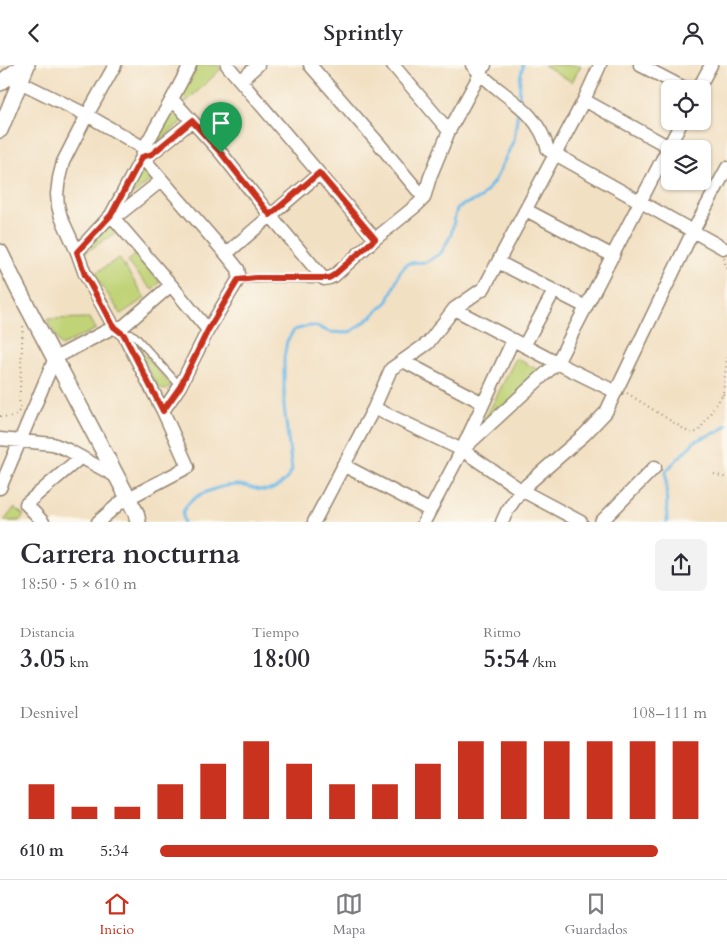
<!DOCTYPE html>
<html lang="es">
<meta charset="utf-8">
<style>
:root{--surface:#fff;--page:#f2f2f3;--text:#2b2b33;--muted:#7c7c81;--line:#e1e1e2;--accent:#c8321e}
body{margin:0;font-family:Cardo,serif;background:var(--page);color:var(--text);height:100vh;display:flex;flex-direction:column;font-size:19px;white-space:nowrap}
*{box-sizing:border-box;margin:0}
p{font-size:16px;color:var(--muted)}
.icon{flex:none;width:28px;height:28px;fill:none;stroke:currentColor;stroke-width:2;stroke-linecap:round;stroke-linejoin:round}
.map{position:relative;height:457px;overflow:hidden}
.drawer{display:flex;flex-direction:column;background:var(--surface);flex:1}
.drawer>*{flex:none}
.fabs{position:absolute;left:661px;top:15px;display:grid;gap:10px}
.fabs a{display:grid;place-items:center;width:50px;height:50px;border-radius:8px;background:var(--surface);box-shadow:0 1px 4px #0004;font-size:25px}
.pin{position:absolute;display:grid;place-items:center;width:42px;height:42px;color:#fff;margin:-51px -21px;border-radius:50% 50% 50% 0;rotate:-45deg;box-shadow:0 0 5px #0007}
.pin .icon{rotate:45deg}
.round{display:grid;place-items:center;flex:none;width:52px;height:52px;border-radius:8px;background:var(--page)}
.head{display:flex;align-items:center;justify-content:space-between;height:85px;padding:0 20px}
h1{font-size:28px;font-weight:600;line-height:38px}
.figures{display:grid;grid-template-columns:repeat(3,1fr);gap:8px;height:85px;padding:5px 20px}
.figures div{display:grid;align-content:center}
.figures b{font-size:25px;font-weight:600}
.figures small{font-size:14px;font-weight:400}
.figures p{font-size:14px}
.chart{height:140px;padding:10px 20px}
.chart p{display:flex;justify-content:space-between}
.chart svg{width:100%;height:90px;margin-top:5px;stroke:var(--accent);stroke-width:6}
ul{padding:0 20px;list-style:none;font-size:16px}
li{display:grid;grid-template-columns:80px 60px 1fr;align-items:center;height:38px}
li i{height:12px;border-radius:6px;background:var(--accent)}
header{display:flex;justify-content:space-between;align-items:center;height:65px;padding:0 20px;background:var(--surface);font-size:22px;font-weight:600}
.menu{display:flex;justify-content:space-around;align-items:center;height:70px;border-top:1px solid var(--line);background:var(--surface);font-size:14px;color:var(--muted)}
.menu a{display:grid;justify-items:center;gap:2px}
.menu .on{color:var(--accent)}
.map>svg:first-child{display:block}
.green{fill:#c0d377;stroke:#7e7e4a}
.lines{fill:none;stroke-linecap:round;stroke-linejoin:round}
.stream{stroke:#70bbe9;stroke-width:3}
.service-casing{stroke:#968570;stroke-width:9}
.minor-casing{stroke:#968570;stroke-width:15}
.tertiary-casing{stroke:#968570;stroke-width:18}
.path{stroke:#968570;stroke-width:2;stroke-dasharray:1 4;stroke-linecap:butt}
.service{stroke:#fff;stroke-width:6}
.minor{stroke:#fff;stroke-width:12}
.tertiary{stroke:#fff;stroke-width:15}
.route-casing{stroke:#fff;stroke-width:10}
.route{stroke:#c8321e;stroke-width:6}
</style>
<header><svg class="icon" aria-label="back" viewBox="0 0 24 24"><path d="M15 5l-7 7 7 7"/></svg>Sprintly<svg class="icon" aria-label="person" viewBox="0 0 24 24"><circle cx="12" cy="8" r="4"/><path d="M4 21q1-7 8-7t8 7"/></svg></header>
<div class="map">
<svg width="727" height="457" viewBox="0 0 727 457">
<rect width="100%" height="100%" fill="#fbf7ec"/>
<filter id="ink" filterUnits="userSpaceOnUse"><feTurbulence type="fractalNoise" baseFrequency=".02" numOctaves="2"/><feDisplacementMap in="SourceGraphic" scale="10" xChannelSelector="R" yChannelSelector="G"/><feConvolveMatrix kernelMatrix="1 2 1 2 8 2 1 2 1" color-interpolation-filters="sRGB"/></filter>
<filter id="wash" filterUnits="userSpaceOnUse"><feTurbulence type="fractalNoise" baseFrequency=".0096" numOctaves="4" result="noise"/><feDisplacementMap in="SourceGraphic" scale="20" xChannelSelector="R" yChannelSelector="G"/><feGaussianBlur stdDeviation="1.12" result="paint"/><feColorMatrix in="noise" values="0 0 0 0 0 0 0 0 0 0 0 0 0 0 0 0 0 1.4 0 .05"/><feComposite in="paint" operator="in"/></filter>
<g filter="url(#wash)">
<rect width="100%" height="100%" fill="#f2e0c3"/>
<path class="green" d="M197 0H218L221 4 186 37 181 30Z
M544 0H581L572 17Z
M173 44 184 55 154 81Z
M143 102 152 114 123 138Z
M110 158 118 166 86 187 85 186Z
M136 189 160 217 152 225 127 197Z
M119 193 145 233 121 249 94 209Z
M90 253 96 264 61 281 47 254Z
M131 274 171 321 166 325 160 324 158 322Z
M516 293 542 307 479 366Z
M14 443 24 450 19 456H4Z"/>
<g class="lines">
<path class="stream" d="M519 36 520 14 523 0
M184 457C183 453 182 449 184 445 190 430 223 419 238 420 250 421 261 428 273 424 282 420 288 414 292 405L284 341V293L287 276 294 265 309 261H315L330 267 345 268 352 266 370 253 388 236 400 207 404 202 409 198 426 197 441 188 451 170 455 151 457 144 463 140 481 133 495 115 514 75 518 45
M667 457 666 406 695 376 720 366 727 360"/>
</g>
</g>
<g filter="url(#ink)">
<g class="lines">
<defs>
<path id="service" d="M238 215C267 212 295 214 324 214
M124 270C128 268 131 268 135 271L180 321"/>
<path id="minor" d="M227 0 375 174
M310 0 380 80 424 133
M393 0 449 66
M472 0C499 32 537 41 548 85L723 183
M640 0 686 24
M241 15 258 0
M20 17 87 50 144 83
M698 24 711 0
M172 34 221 88 270 150 324 214 329 213 334 211 375 174 417 140 424 133 430 112 449 66 485 0
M584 35 669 82
M162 115 122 147 111 150 171 220 208 265
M526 145 613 191
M77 187 111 150 142 92 144 83 172 34 190 0
M226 189 319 109
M498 197 586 242
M454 244 557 298 616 327
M524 281 554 226
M403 296 483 338
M374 343 462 385 521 425 581 457
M163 346 180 321 208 265 238 215 239 209 238 204 226 189 142 92 151 89 192 56
M0 374 53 379 68 385 117 412
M464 380 513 275
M343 400 429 445
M0 423 55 293 114 262H121L125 260 171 220
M43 457 26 439 81 392
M98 457 121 437 188 402 163 346 124 270 114 262 85 209 77 187 61 152 58 141 57 129 59 113 63 97 87 50 115 0
M314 457 374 343 391 304 428 278 454 244 484 223 584 35 600 0
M424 457 462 385 557 298 682 56
M502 457 507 446 521 425 584 370 606 347 693 166 727 103
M601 457 655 402"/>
<path id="tertiary" d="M0 18 24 0
M0 65 27 0
M0 187 17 222 136 448 138 457"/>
</defs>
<use href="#service" class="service-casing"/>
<use href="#minor" class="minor-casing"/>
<use href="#tertiary" class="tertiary-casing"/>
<path class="path" d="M724 193 727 208
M627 328 690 368 698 367 723 329 727 292
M723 329 727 332
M0 351C8 352 15 353 19 346L23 260
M714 409 727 413"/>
<use href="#service" class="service"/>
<use href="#minor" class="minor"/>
<use href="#tertiary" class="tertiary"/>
</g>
</g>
<g class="lines" filter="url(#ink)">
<defs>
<path id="route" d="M192 56 221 88 270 150 319 108 375 174 334 210 329 213H256L238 215 208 265 180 322 163 346 124 270 114 262 85 210 77 187 111 150 142 92 152 89Z"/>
</defs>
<use href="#route" class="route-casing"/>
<use href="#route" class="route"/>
</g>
</svg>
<div class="fabs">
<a><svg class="icon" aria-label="locate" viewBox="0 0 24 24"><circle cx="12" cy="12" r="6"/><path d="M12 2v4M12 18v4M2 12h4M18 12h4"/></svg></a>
<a><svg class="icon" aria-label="layers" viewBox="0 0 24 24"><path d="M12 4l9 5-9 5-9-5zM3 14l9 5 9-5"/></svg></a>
</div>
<div class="pin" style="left:221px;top:88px;background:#1e9e55"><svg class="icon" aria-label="arrive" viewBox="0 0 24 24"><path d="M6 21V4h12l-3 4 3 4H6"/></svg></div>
</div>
<section class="drawer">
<div class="head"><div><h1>Carrera nocturna</h1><p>18:50 · 5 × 610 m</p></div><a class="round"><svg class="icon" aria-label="share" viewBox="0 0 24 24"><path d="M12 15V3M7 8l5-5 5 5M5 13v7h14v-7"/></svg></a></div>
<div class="figures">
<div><p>Distancia</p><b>3.05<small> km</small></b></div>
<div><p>Tiempo</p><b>18:00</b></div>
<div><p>Ritmo</p><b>5:54<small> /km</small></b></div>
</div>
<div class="chart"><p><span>Desnivel</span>108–111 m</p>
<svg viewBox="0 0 160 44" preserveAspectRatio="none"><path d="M5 44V27M15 44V38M25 44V38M35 44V27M45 44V17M55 44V6M65 44V17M75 44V27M85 44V27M95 44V17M105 44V6M115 44V6M125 44V6M135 44V6M145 44V6M155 44V6"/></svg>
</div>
<ul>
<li><b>610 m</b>5:34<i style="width:91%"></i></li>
</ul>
</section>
<nav class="menu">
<a class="on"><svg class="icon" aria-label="home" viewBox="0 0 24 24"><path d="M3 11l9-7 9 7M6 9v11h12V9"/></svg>Inicio</a>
<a><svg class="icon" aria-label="map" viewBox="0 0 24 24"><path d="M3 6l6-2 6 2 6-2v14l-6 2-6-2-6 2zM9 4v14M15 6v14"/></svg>Mapa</a>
<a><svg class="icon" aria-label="saved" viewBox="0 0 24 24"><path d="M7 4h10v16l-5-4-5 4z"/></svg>Guardados</a>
</nav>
